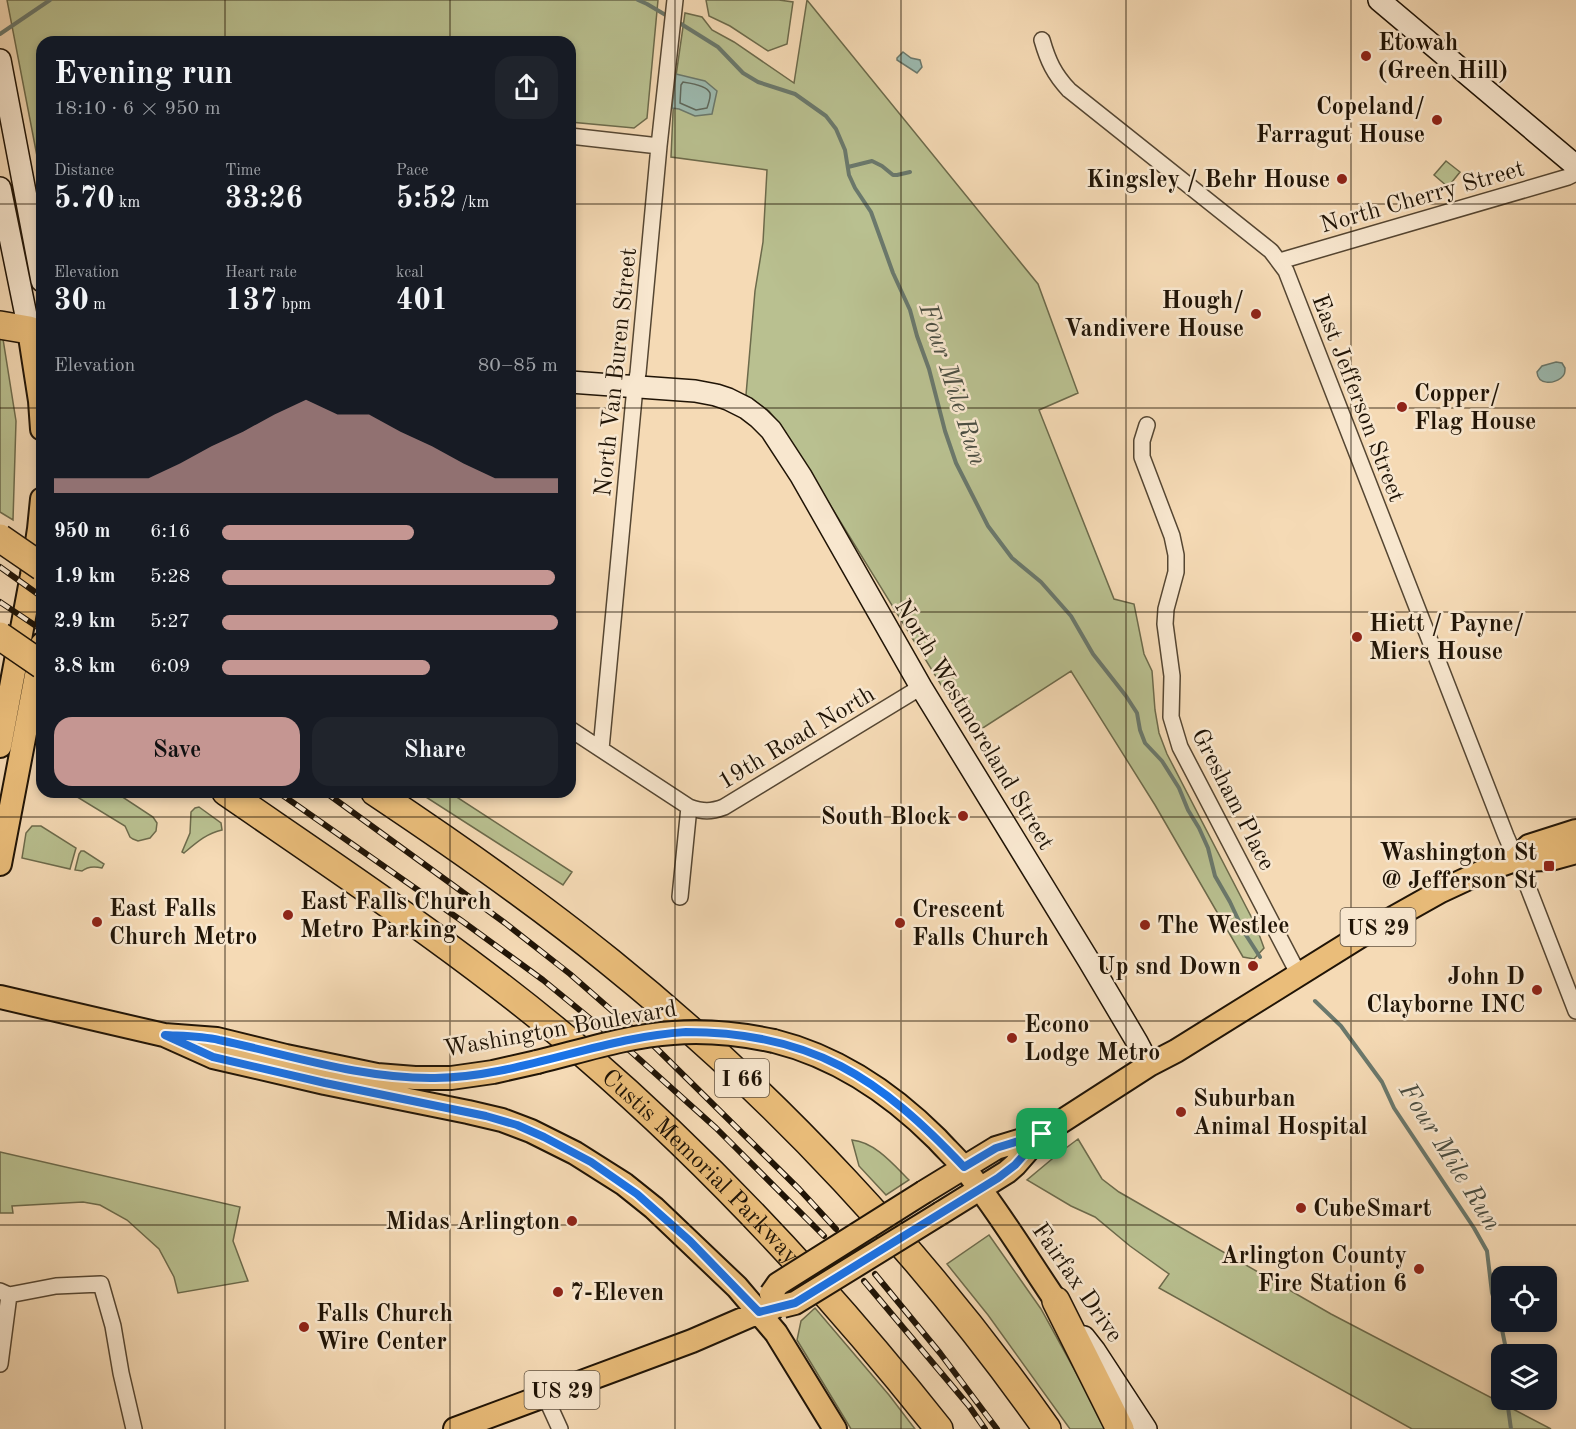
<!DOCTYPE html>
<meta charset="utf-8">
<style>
:root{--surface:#171b24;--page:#20242c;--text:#f1f3f6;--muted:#9ea1a6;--accent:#c59692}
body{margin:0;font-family:"Old Standard TT",serif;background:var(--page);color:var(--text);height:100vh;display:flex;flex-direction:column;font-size:22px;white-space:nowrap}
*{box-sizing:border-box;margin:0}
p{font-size:20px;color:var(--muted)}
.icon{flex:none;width:33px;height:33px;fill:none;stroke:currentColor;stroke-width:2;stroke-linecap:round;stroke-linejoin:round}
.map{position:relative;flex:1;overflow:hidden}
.details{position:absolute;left:36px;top:36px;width:540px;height:762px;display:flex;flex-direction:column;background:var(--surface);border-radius:18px;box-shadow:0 3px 9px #0003}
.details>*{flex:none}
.buttons{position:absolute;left:1491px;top:1266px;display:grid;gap:12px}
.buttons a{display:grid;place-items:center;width:66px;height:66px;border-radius:12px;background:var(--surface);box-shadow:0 3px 9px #0003;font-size:30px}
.pin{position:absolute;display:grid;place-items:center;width:51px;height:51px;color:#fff;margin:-26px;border-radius:12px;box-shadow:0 3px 9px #0006}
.round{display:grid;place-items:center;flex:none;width:63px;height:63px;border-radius:18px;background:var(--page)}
.headline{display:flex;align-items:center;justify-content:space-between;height:102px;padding:0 18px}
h1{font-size:33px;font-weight:600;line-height:45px}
.stats{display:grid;grid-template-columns:repeat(3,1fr);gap:9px;height:102px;padding:6px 18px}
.stats div{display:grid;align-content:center}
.stats b{font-size:30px;font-weight:600}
.stats small{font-size:16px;font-weight:400}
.stats p{font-size:16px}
.chart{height:168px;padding:12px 18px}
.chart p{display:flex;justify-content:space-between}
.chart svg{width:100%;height:108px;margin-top:6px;fill:var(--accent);opacity:.7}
.primary-button{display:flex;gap:12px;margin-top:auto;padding:12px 18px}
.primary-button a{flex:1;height:69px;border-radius:18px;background:var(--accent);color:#111;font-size:24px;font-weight:600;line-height:69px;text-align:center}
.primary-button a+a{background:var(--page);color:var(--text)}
ul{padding:0 18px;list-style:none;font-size:20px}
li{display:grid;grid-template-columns:96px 72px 1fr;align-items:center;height:45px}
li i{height:15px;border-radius:8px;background:var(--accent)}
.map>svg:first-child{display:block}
.green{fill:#b9c090;stroke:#6c6a4b;stroke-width:1.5}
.water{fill:#9cbab0;stroke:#6a786c;stroke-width:1.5}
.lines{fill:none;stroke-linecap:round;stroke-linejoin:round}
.shore{stroke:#5e675b;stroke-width:1.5}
.stream{stroke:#6a786c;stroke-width:4}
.street-casing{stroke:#554632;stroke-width:18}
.secondary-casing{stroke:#201406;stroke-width:24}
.primary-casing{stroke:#201406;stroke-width:26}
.highway-casing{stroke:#201406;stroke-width:30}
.street{stroke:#f8e7cf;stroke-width:15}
.secondary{stroke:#f8e7cf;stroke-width:21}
.primary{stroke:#eabd7a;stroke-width:22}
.highway{stroke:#eabd7a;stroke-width:27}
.rail-casing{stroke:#201406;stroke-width:6}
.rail{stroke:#f8e7cf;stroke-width:4;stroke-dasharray:11;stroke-linecap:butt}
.primary-bridge-casing{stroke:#201406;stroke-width:26;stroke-linecap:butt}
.highway-bridge-casing{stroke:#201406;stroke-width:30;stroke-linecap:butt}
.primary-bridge{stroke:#eabd7a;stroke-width:22}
.highway-bridge{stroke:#eabd7a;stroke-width:27}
.route-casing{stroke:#fff;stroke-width:12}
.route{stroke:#1a73e8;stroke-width:8}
.grid{fill:none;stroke:#201406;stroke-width:1.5;stroke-opacity:0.55}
.poi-dot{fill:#8f2418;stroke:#f8e7cf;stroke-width:2}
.labels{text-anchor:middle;stroke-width:5;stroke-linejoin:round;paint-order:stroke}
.shield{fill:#f8e7cf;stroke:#615342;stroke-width:1.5}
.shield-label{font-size:22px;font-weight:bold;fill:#201406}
.poi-label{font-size:24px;font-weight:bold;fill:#201406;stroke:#f8e7cf;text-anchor:start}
.street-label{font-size:24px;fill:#201406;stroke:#f8e7cf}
.water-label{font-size:26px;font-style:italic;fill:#4b4e42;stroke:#f8e7cf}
</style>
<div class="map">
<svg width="1576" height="1429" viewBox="0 0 1576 1429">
<rect width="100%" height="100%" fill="#f5dab5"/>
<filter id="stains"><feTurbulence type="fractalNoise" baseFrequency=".00333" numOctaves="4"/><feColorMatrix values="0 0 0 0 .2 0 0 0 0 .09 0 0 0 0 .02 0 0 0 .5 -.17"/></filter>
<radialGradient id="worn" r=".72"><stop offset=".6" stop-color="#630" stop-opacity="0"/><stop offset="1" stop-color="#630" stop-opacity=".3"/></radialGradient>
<path class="green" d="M7 0H658L647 118 634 128 570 122V42H42V182Z
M706 0H779L793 2 787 44 768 51 730 26 709 16Z
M807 0 1038 284 1078 393 1039 410 1114 599 1134 604 1144 654 1152 671 1155 710 1159 733 1167 754 1256 926 1264 948 1254 959 1243 957 1155 805 1071 671 972 735 782 427 769 411 746 395 755 291 763 242 767 170 671 157 674 90 685 13 702 17 712 30 734 42 794 83Z
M1446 161 1460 172 1448 187 1434 175Z
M0 339H3L16 421 13 520 0 512Z
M69 792H115L153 817 157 823 156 831 150 838 138 841 133 839 130 837 125 826Z
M418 792H449L572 872 563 885Z
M199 807 221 823 222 830C207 833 196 843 184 853L182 852 190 833 191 812 195 808Z
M32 826H41L76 848 70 869 22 858 26 833Z
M81 851H84L104 864 102 868C94 866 88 866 82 871L75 870 79 854Z
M1078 1139 1102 1179 1119 1192 1331 1314 1551 1429H1412L1159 1288 1169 1274 1130 1246 1095 1217 1071 1206 1027 1180 1058 1154Z
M852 1140C875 1142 894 1165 909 1180L886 1195 859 1166Z
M0 1152 240 1207 233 1241 248 1281 178 1293 174 1277 159 1249 127 1220 100 1205 83 1202 12 1206 13 1213H0Z
M989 1235 1041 1309 1107 1429H1070L988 1315 947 1264Z
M815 1308 889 1395 915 1429H851L797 1340 801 1321Z"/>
<path class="water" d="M903 52 911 58 920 60 922 67 917 73 897 60V58Z
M676 74 705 81 717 91 712 114 695 116 679 109 672 108Z
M1556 362 1562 363 1565 368C1565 372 1565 375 1561 378 1553 384 1538 385 1537 372L1542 366Z"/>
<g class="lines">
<path class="shore" d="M683 82C690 83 707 85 710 93 711 97 708 105 707 108L696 110 680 103 681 85Z"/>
<path class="stream" d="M638 0 647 4 669 17
M678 22 718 47 743 73 758 82 795 94 826 116 836 129 845 150 849 175 855 188 871 212 893 273 910 310 917 336 929 369 945 431 956 463 988 526 1012 558 1041 582 1071 616 1093 654 1126 696 1137 713 1140 730 1145 743 1162 761 1179 788 1188 810 1199 828 1208 848 1215 876 1230 902 1244 932 1260 957
M0 34 50 0
M848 167 872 161 882 166 893 175H897L910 172
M1315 1001 1341 1026 1382 1082 1394 1108 1474 1228 1487 1251 1492 1293 1499 1315 1507 1354
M1507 1400 1511 1429"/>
<defs>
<path id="street" d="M1042 40C1048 61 1054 74 1069 90L1271 251 1286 271 1506 836 1526 882 1576 1011
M570 136 659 146
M1280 261 1568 177 1576 173
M1147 425 1142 441V457L1172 536 1176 555V572L1166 609 1165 624 1172 676 1171 717 1180 747 1299 975
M570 729 689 807C703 812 711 812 724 807L921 687
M601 749 635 387 638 373 659 146 675 0
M680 897 689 807
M0 1291 9 1295 56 1286 101 1284 113 1326 121 1373 134 1429
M0 1364 9 1295
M545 1396 560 1429"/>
<path id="secondary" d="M1379 0 1576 166
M0 60 42 281
M0 188 29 330 42 333
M570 382 695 391 716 395 728 399 746 408 759 418 771 430 801 476 921 687 1089 961 1137 1042 1149 1065
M1084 1337 1095 1351 1146 1429"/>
<path id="primary" d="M29 330 40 401 42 429
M0 746 32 575 39 529 42 499
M1515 860 1529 846 1576 831
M0 864 42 644
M0 997 164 1035 217 1039 286 1056 377 1075 415 1078H451L493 1072 537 1062
M164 1035 213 1057 325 1083 468 1112 502 1120 531 1131 575 1153 624 1184 654 1208 737 1287 776 1333 835 1429
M774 1041C838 1057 891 1093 937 1139 946 1149 956 1158 965 1169 998 1210 1026 1257 1056 1301
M924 1192 996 1148 1042 1134 1149 1065 1176 1051 1359 937 1441 891 1484 871 1515 860 1551 859 1576 852
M941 1213 1007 1172 1015 1165 1042 1134
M455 1429 692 1341 759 1312 773 1308"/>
<g id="highway">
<path d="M0 325 29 330"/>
<path id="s1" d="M226 792C348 876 472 958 584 1054 715 1167 832 1294 939 1429"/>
<path d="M375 792C456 846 535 901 610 962 775 1095 925 1256 1047 1429"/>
<path d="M1056 1301 1120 1429"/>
</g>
</defs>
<use href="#street" class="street-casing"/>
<use href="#secondary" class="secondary-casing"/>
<use href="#primary" class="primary-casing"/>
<use href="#highway" class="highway-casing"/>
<use href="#street" class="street"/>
<use href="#secondary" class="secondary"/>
<use href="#primary" class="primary"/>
<use href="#highway" class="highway"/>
<defs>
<path id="rail" d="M0 567 42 597
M0 602 42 630
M278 792 462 921 543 980 610 1035
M325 792 505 923 570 974 634 1030
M653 1045 799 1189 836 1229
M628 1049 716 1128 824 1236
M875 1274 940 1353 997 1429
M864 1281 969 1406 985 1429"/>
</defs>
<use href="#rail" class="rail-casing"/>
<use href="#rail" class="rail"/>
<defs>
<path id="primary-bridge" d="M537 1062C582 1051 627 1036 673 1033 708 1030 741 1034 774 1041
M771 1294 778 1284 924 1192
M783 1306 795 1303 941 1213"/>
<path id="highway-bridge" d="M0 538 42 567
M0 636 42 665"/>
</defs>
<use href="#primary-bridge" class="primary-bridge-casing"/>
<use href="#highway-bridge" class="highway-bridge-casing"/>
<use href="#primary-bridge" class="primary-bridge"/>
<use href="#highway-bridge" class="highway-bridge"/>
</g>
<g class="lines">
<defs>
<path id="route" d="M686 1032C812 1032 880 1078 964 1167L996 1148 1042 1134 1015 1165 998 1178 795 1303 759 1312 690 1241 637 1194 591 1162 544 1137 517 1125 486 1116 325 1083 213 1057 165 1035C182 1036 202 1036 219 1040 290 1055 361 1079 435 1078 520 1077 600 1037 686 1032Z"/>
</defs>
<use href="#route" class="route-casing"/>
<use href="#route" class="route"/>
</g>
<path class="grid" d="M225 0V42M450 0V42M675 0V1429M901 0V1429M1126 0V1429M1351 0V1429M0 204H42M570 204H1576M0 408H42M570 408H1576M0 612H42M570 612H1576M225 792V1429M450 792V1429M0 817H1576M0 1021H1576M0 1225H1576"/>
<g class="poi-dot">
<circle cx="1366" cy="56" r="6"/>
<circle cx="1437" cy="120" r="6"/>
<circle cx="1342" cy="179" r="6"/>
<circle cx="1256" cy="314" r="6"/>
<circle cx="1402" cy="407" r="6"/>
<circle cx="1357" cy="637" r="6"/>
<circle cx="963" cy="816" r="6"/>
<rect x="1543" y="860" width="12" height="12" rx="3"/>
<circle cx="288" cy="915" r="6"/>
<circle cx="97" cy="922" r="6"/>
<circle cx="900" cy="923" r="6"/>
<circle cx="1145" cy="925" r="6"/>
<circle cx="1253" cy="966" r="6"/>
<circle cx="1537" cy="990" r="6"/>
<circle cx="1012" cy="1038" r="6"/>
<circle cx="1181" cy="1112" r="6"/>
<circle cx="1301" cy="1208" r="6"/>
<circle cx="572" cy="1221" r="6"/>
<circle cx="1419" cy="1269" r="6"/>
<circle cx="558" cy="1292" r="6"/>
<circle cx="304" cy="1327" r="6"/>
</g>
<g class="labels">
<g class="shield">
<rect x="1340.5" y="908" width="75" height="38" rx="4.5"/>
<rect x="715" y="1059" width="54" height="38" rx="4.5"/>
<rect x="524.5" y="1371" width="75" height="38" rx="4.5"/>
</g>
<g class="shield-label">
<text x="1378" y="935">US 29</text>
<text x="742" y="1086">I 66</text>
<text x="562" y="1398">US 29</text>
</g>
<g class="poi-label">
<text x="1378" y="50">Etowah<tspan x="1378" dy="28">(Green Hill)</tspan></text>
<text x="1425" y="114" text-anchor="end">Copeland/<tspan x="1425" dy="28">Farragut House</tspan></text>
<text x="1330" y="187" text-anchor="end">Kingsley / Behr House</text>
<text x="1244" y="308" text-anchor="end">Hough/<tspan x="1244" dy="28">Vandivere House</tspan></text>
<text x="1414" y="401">Copper/<tspan x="1414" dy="28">Flag House</tspan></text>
<text x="1369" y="631">Hiett / Payne/<tspan x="1369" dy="28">Miers House</tspan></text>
<text x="951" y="824" text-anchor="end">South Block</text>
<text x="1537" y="860" text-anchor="end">Washington St<tspan x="1537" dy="28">@ Jefferson St</tspan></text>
<text x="300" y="909">East Falls Church<tspan x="300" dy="28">Metro Parking</tspan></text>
<text x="109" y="916">East Falls<tspan x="109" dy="28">Church Metro</tspan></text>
<text x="912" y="917">Crescent<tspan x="912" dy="28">Falls Church</tspan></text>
<text x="1157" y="933">The Westlee</text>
<text x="1241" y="974" text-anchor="end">Up snd Down</text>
<text x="1525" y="984" text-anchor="end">John D<tspan x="1525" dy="28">Clayborne INC</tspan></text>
<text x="1024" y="1032">Econo<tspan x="1024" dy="28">Lodge Metro</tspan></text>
<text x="1193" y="1106">Suburban<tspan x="1193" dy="28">Animal Hospital</tspan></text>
<text x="1313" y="1216">CubeSmart</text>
<text x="560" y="1229" text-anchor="end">Midas Arlington</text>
<text x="1407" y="1263" text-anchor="end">Arlington County<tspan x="1407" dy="28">Fire Station 6</tspan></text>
<text x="570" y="1300">7-Eleven</text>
<text x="316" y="1321">Falls Church<tspan x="316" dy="28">Wire Center</tspan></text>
</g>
<g class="street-label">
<text transform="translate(1422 196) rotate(-16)" y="8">North Cherry Street</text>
<text transform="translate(615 372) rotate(-84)" y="8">North Van Buren Street</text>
<text transform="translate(1359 398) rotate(69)" y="8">East Jefferson Street</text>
<text transform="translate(975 724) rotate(59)" y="8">North Westmoreland Street</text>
<text transform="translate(796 737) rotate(-31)" y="8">19th Road North</text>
<text transform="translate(1234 799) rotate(63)" y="8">Gresham Place</text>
<text transform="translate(560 1028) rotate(-10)" y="8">Washington Boulevard</text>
<text dy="8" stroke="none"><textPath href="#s1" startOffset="606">Custis Memorial Parkway</textPath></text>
<text transform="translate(1078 1282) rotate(55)" y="8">Fairfax Drive</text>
</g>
<g class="water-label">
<text transform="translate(954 384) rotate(72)" y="9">Four Mile Run</text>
<text transform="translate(1451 1156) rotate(58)" y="9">Four Mile Run</text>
</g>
</g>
<rect width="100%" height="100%" filter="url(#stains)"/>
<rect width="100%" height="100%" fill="url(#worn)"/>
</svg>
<div class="buttons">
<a><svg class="icon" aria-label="locate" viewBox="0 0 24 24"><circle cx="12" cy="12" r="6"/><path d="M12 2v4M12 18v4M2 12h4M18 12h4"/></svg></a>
<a><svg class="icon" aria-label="layers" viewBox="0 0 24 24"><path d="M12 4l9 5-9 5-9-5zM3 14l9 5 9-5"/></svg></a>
</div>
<div class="pin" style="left:1042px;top:1134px;background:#1e9e55"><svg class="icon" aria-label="arrive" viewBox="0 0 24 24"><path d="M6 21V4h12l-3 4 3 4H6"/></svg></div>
<section class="details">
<div class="headline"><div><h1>Evening run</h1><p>18:10 · 6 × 950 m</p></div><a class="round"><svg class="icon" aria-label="share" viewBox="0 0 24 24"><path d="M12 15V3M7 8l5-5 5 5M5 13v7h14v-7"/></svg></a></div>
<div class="stats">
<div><p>Distance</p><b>5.70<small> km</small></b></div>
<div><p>Time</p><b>33:26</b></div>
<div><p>Pace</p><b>5:52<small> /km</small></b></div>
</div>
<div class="stats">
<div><p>Elevation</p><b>30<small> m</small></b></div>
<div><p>Heart rate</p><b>137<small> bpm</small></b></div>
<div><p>kcal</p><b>401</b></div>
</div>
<div class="chart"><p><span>Elevation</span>80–85 m</p>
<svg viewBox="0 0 160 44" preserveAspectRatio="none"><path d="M0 44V38L10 38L20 38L30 38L40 32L50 25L60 19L70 12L80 6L90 12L100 12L110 19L120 25L130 32L140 38L150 38L160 38V44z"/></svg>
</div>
<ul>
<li><b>950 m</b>6:16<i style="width:57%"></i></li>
<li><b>1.9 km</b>5:28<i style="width:99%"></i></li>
<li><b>2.9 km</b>5:27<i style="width:100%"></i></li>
<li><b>3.8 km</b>6:09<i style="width:62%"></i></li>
</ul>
<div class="primary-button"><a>Save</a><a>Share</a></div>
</section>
</div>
